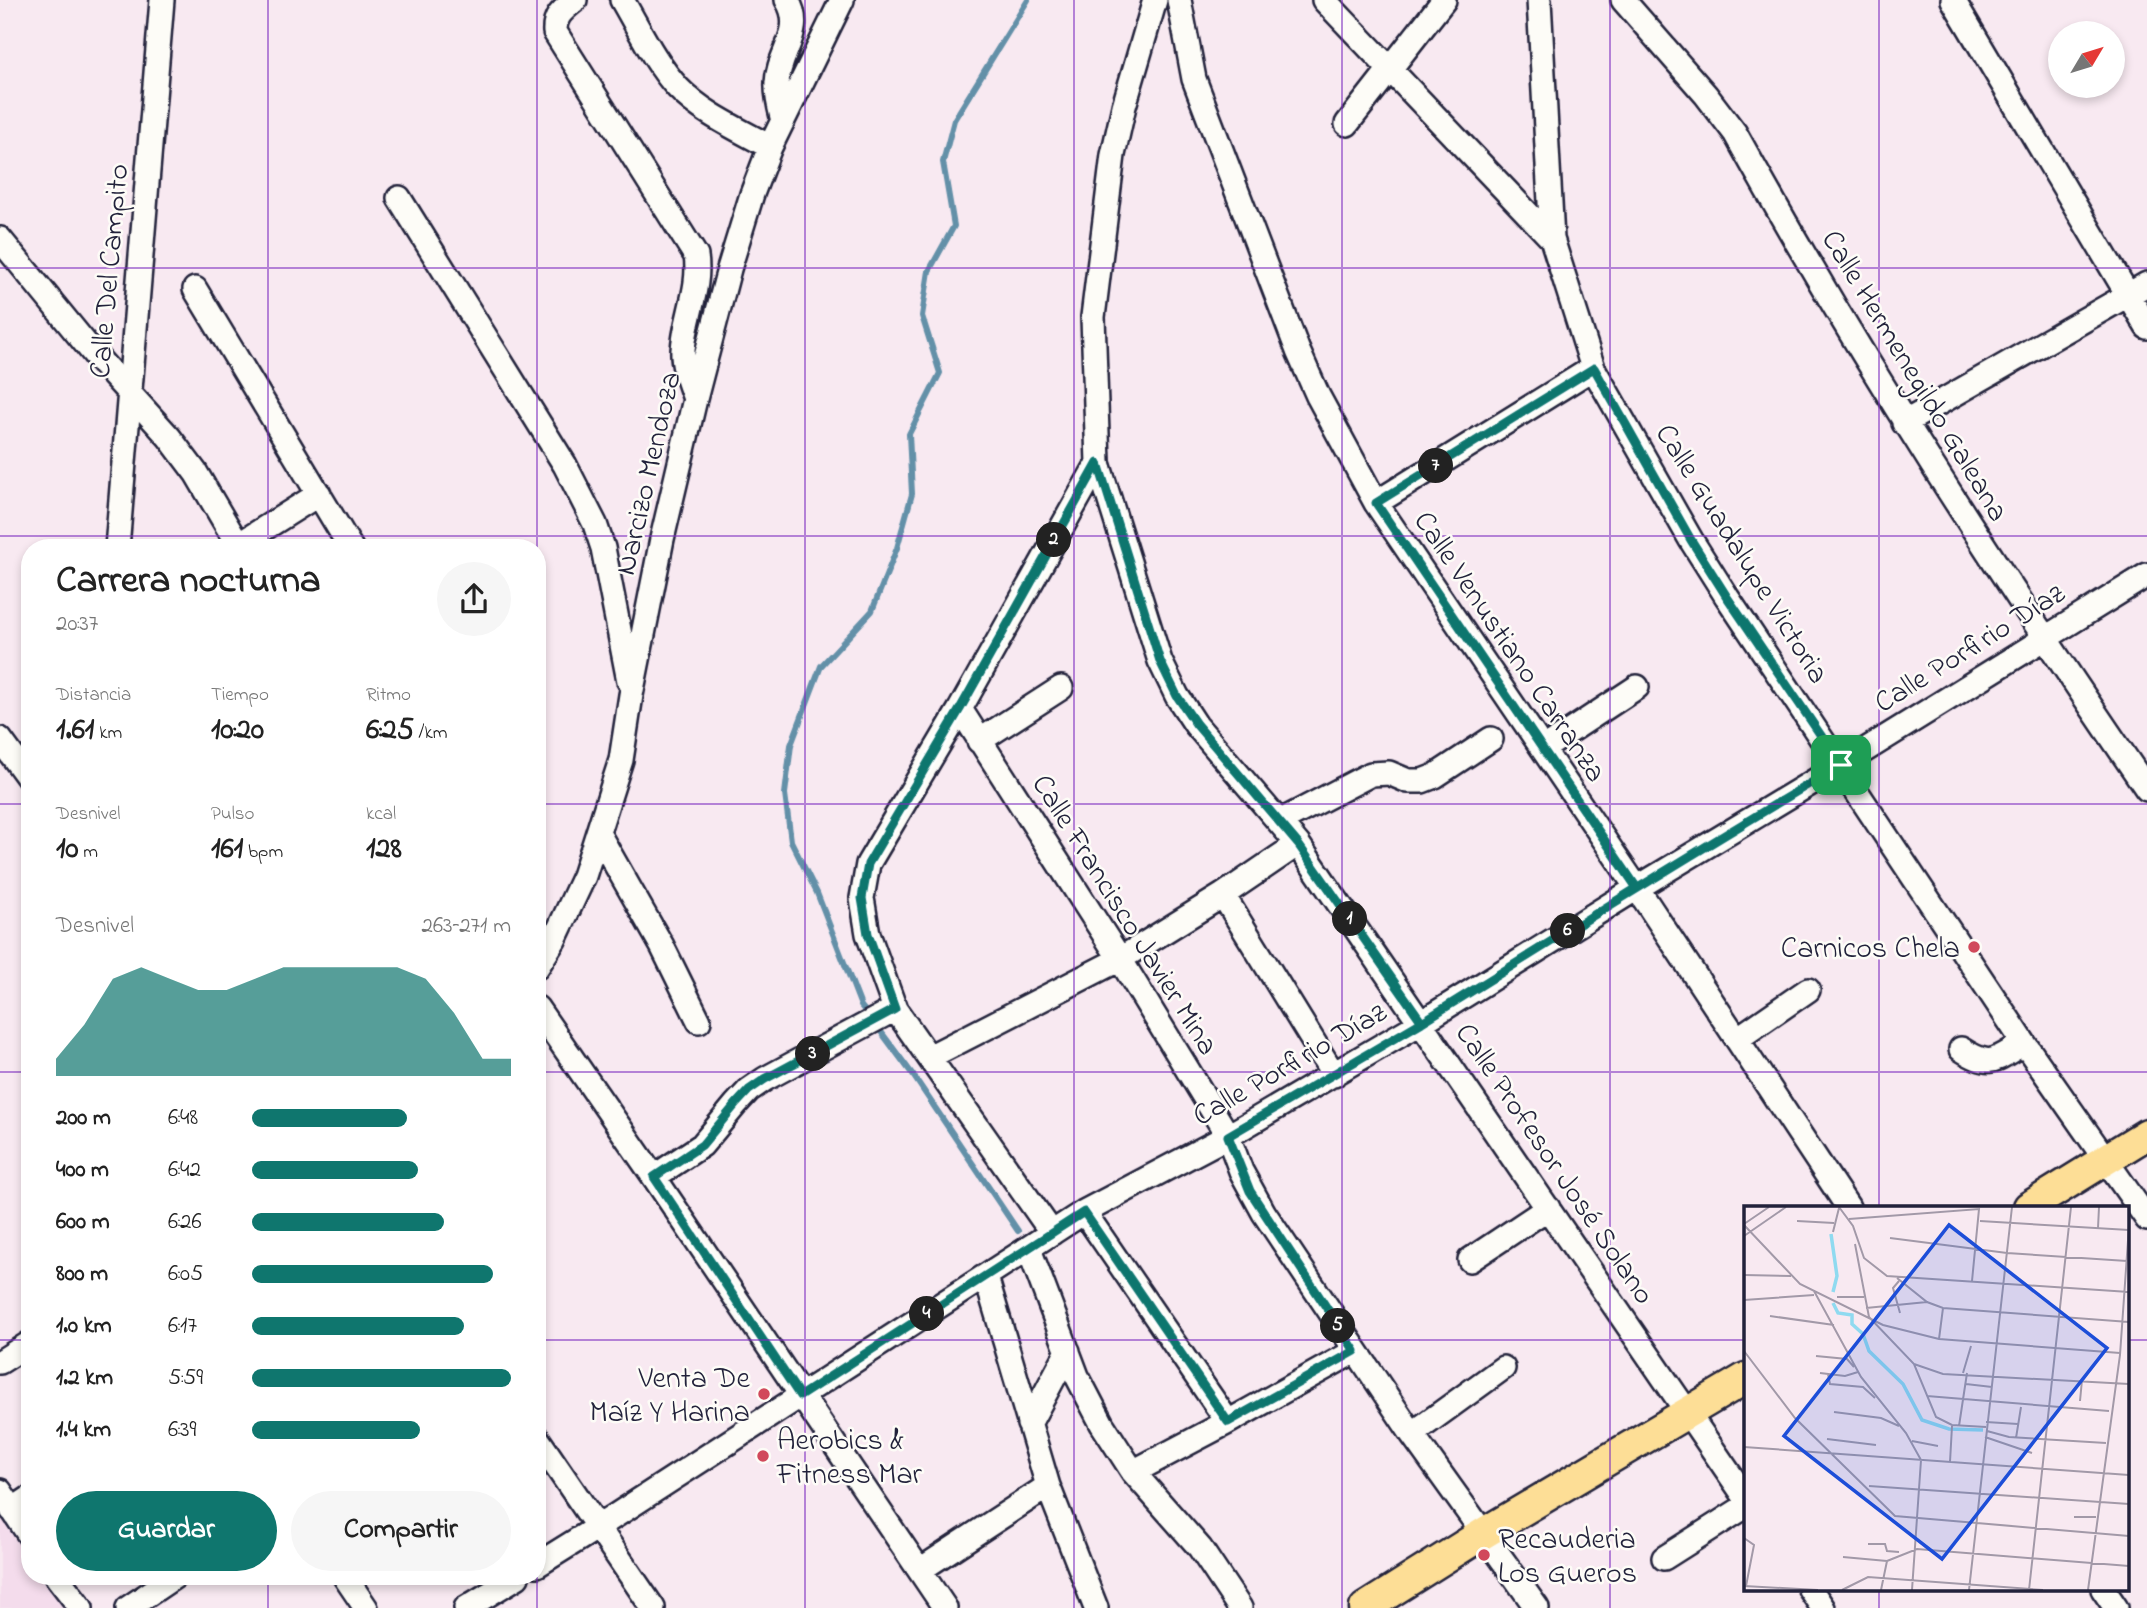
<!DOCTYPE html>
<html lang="es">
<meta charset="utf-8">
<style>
:root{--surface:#fff;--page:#f6f6f6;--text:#222;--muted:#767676;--accent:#0f766e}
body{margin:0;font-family:"Indie Flower",sans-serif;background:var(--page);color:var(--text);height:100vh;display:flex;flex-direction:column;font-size:26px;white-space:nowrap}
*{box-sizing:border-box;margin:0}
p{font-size:23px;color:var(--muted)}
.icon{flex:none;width:38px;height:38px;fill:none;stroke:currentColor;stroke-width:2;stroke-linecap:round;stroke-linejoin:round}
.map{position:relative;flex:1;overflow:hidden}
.details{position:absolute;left:21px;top:539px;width:525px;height:1046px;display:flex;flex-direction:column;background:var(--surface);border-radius:28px;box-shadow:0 4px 10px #0003}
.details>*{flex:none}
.needle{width:46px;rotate:52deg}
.controls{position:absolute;left:2048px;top:21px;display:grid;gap:14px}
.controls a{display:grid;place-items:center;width:77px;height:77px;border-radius:50%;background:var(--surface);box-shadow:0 4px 10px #0003;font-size:35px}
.pin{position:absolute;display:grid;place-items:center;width:60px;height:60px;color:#fff;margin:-30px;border-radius:14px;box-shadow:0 4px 10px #0006}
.km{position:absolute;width:35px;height:35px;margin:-18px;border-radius:50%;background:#222;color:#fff;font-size:19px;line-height:35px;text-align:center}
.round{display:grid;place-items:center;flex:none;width:74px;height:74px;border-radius:37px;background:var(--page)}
.overview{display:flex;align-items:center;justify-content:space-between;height:119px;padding:0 35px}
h1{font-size:38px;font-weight:700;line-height:52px}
.metrics{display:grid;grid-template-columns:repeat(3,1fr);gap:10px;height:119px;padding:7px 35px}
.metrics div{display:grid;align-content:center}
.metrics b{font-size:30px;font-weight:700}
.metrics small{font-size:19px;font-weight:400}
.metrics p{font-size:19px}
.chart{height:196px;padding:14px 35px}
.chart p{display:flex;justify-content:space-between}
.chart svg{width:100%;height:126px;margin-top:7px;fill:var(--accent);opacity:.7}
.action{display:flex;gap:14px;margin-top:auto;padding:14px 35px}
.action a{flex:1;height:80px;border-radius:42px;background:var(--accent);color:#fff;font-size:28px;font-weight:700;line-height:80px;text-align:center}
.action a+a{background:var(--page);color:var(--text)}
ul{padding:0 35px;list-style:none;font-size:23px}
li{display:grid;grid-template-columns:112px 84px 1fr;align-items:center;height:52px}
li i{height:18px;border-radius:9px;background:var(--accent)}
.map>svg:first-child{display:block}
.built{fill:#f4dcec}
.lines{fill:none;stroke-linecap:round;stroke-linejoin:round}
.stream{stroke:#6390a8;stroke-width:6}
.minor-casing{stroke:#22223b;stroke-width:28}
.major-casing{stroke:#22223b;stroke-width:35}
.minor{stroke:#fdfcf7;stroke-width:23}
.major{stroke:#fdde96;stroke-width:30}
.route-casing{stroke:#fff;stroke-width:14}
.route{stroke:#0f766e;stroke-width:9}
.grid{fill:none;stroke:#7b2cbf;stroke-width:2;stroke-opacity:0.55}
.poi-dot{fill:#d1495b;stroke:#fdfcf7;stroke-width:2.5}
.labels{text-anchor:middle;stroke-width:5;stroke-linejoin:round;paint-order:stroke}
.street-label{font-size:30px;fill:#22223b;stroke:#fdfcf7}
.poi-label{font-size:30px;fill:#22223b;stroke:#fdfcf7;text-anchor:end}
.inset-river{fill:none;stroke:#8fdaf0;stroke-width:3.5}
.inset-road{fill:none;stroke:#a299a8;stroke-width:2}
.view{fill:#1d4ed8;fill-opacity:0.15;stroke:#1d4ed8;stroke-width:3.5}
.inset-edge{fill:none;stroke:#22223b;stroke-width:3.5}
</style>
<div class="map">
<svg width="2147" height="1608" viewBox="0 0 2147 1608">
<rect width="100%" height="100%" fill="#f8e9f1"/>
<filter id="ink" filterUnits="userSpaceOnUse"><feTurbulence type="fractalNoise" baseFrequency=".0143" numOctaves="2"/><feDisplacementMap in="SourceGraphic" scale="14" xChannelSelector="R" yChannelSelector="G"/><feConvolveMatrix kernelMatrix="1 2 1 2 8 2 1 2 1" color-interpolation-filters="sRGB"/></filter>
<g filter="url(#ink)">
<path class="built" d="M0 1491 30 1536V1577H57L75 1608H0Z"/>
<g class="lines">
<path class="stream" d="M869 1016 861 1006 817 893 791 841 785 794 791 745 821 666 872 611 897 548 912 494 909 434 940 373 922 316 929 271 954 226 943 162 954 120 1028 0
M876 1025 913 1075 1018 1231"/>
<defs>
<path id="minor" d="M575 0C563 10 554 16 555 32L696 256C701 287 685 318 683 350 682 366 690 384 695 399
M622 0C639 29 655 63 678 88 703 114 740 130 770 147
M1179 0 1194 79 1298 351 1318 396 1376 503 1637 888 1848 1207
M1324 0 1552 239
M1539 0 1552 239 1593 368 1691 540 1727 597 2024 1043 2147 1219
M1623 0 1706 95 1735 133C1860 360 2001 576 2147 789
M1953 0 2147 327
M783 121C780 109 776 95 777 83 778 52 806 31 787 0
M1347 124 1444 0
M399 198 565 465 595 524 603 548 629 681
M0 239 94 354 169 437 196 473 240 548
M195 289 351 548
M1904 423 2147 284
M1098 463 1160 661 1177 696 1196 725 1298 844 1746 1498
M1376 503 1593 368
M238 545 319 494
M117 548 162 0
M960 709 1120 959 1228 1136 1241 1171 1264 1213 1412 1434 1537 1608
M0 739 30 780
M979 741 1061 688
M1543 749 1637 687
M1281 821 1371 774 1389 773 1408 781H1422L1435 776 1491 739
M599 835 662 946 699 1021
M1223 895 1334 1075
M537 967 554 940 584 876 621 760 631 695 662 539 695 399 729 269 752 194 770 147 842 0
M537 1008 654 1177 945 1608
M1737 1039 1808 990
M1961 1049C1992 1069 1994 1060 2024 1043
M929 1057 1120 959 1223 895 1298 844
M654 1177 702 1145 736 1104 749 1090 765 1079 895 1009
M1084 1212 1228 1422
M1052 1233 895 1009 868 934 862 898 868 864 960 709 1098 463 1093 317 1113 155 1124 106 1155 0
M1029 1249 1077 1376 1102 1424 1133 1472 1200 1548 1240 1608
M1470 1260 1548 1208
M986 1277 1048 1486 1096 1608
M0 1362 30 1343
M1029 1424 1068 1351
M1412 1434 1503 1368
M537 1438 653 1608
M1133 1472 1228 1422 1355 1351
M0 1491 30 1536
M12 1510 30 1498
M1664 1558 1746 1506
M537 1565 598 1527 1084 1212 1228 1136 1422 1022 1637 888 1841 765 2147 575
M920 1570 1048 1486
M57 1577 81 1608
M345 1577 366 1608
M1810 1589 1823 1608
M2103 1589 2116 1608
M128 1608 174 1577
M466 1608 517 1577"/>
<path id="major" d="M2029 1207 2147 1134
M1365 1608 1484 1533 1746 1378"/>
</defs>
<use href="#minor" class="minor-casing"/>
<use href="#major" class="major-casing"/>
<use href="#minor" class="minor"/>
<use href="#major" class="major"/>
</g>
</g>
<g class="lines" filter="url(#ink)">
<defs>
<path id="route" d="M1841 765C1700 849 1561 935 1422 1022L1298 844 1196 724 1177 696 1160 661 1098 463 960 709 868 864 862 898 868 934 895 1009 765 1079 749 1090 736 1104 702 1145 654 1177 800 1396 1084 1212 1228 1422 1355 1351 1250 1191 1228 1136 1422 1022 1637 888 1376 503 1594 368 1691 540 1727 597 1841 765"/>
</defs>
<use href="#route" class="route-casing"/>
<use href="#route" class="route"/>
</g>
<path class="grid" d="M268 0V548M537 0V548M805 0V1608M1074 0V1608M1342 0V1608M1610 0V1608M1879 0V1207M0 268H2147M0 536H2147M0 804H30M537 804H2147M0 1072H30M537 1072H2147M0 1340H30M537 1340H1746M2128 1340H2147M268 1577V1608M537 1577V1608M1879 1589V1608"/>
<g class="poi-dot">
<circle cx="1974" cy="947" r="7"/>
<circle cx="764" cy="1394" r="7"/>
<circle cx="763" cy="1456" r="7"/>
<circle cx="1484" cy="1555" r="7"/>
</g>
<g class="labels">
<g class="street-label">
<text transform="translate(108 271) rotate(-85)" y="10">Calle Del Campito</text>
<text transform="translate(1916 375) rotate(59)" y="10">Calle Hermenegildo Galeana</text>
<text transform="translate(647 473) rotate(-77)" y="10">Narcizo Mendoza</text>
<text transform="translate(1743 553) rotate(58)" y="10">Calle Guadalupe Victoria</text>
<text transform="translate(1511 646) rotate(56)" y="10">Calle Venustiano Carranza</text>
<text transform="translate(1969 647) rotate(-32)" y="10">Calle Porfirio Díaz</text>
<text transform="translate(1126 914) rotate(58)" y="10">Calle Francisco Javier Mina</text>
<text transform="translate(1289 1063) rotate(-30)" y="10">Calle Porfirio Díaz</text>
<text transform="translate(1556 1163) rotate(56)" y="10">Calle Profesor José Solano</text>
</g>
<g class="poi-label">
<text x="1960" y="957">Carnicos Chela</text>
<text x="750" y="1387">Venta De<tspan x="750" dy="34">Maíz Y Harina</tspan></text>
<text x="777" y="1449" text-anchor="start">Aerobics &amp;<tspan x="777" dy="34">Fitness Mar</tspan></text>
<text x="1498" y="1548" text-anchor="start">Recauderia<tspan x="1498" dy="34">Los Gueros</tspan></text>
</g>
</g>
<g transform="translate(1744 1206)">
<rect width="385" height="385" fill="#f8e9f1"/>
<path class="inset-river" d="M87 28 93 70 89 86M89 97 94 107 108 109V118L119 128 125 145 159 178 178 214 205 223 239 224"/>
<path class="inset-road" d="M95 1 109 20 120 52 143 70 385 86M105 13 235 3 228 75M53 15 90 17M236 15 385 24M0 18 25 1M0 19 56 78 139 119 195 133 376 147M354 22 355 1M89 26 95 2M0 30 42 1M146 32 263 47 383 55M111 38 125 111 170 158 192 211 208 219 242 221M0 69 47 70M153 72 183 96 199 102 385 116M155 75 149 82 156 107M70 85 117 171 162 227 177 254 168 384M93 91H120M0 94 70 89M122 102 183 96M26 110 90 119M195 133 199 102M0 145 51 212 151 310 385 330M72 150 103 153 110 161M170 158 199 168 385 178M76 167 101 170 114 166M219 167 227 140M84 168 86 178 119 181 131 192M222 178 248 181M183 190 365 205M336 195 338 174M90 206 137 212 155 220M242 216 274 218M215 220 223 167M243 225 265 231 362 237M241 231 288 247M272 232 277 201M83 233 132 239M168 235 194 240M0 241 385 269M206 256 208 220M125 280 385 298M330 311H352M0 332 10 339 2 380M124 338H141L143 345 155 346M99 351 143 355M143 355 173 343 385 360M0 380 74 384M98 384 124 371 299 384M137 384 143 355M225 384 268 1M285 384 327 1M344 384 376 149 385 20"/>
<path class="view" d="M205 19 363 142 198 353 40 230Z"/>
<rect width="385" height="385" class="inset-edge"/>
</g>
</svg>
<div class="controls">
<a><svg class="needle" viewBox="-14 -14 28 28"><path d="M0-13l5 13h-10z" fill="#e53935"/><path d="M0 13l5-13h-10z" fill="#767676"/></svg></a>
</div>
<div class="pin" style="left:1841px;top:765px;background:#1e9e55"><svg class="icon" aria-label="arrive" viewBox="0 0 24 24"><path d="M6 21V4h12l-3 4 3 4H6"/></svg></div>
<b class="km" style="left:1350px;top:919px">1</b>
<b class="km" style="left:1054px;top:540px">2</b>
<b class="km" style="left:813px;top:1054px">3</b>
<b class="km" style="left:927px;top:1314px">4</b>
<b class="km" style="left:1338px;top:1326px">5</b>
<b class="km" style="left:1568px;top:931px">6</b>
<b class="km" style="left:1436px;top:466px">7</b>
<section class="details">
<div class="overview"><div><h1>Carrera nocturna</h1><p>20:37</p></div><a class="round"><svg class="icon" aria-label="share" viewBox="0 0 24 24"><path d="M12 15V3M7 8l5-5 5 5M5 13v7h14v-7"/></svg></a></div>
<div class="metrics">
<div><p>Distancia</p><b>1.61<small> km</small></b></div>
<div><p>Tiempo</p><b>10:20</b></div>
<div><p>Ritmo</p><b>6:25<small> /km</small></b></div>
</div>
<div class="metrics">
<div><p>Desnivel</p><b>10<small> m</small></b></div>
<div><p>Pulso</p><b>161<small> bpm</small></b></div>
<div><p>kcal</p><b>128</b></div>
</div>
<div class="chart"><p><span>Desnivel</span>263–271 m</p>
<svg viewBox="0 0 160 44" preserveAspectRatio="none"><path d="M0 44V38L10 26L20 10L30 6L40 10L50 14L60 14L70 10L80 6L90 6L100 6L110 6L120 6L130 10L140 22L150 38L160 38V44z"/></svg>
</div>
<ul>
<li><b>200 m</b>6:48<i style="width:60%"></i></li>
<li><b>400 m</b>6:42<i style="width:64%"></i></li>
<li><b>600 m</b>6:26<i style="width:74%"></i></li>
<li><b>800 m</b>6:05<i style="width:93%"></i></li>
<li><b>1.0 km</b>6:17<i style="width:82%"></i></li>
<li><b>1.2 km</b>5:59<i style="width:100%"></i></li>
<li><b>1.4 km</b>6:39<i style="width:65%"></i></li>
</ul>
<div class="action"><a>Guardar</a><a>Compartir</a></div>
</section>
</div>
